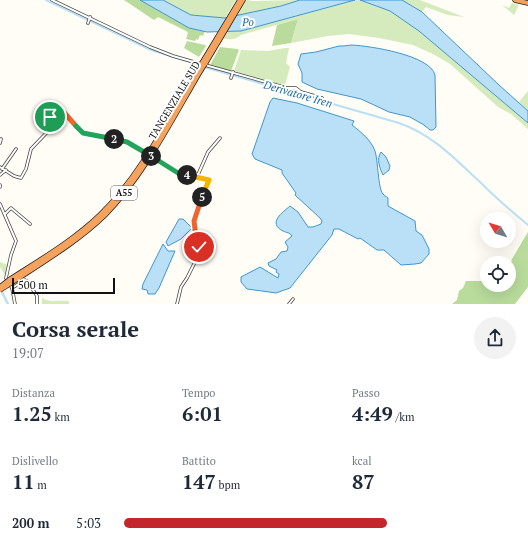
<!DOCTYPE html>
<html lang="it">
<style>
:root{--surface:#fff;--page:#f2f2f3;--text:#1f2937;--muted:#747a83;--accent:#c4262e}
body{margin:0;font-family:"PT Serif",serif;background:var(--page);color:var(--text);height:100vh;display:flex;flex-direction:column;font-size:15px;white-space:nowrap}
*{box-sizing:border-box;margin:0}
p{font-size:13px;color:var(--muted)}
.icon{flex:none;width:22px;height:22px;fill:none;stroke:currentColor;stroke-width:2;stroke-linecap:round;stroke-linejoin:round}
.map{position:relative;height:304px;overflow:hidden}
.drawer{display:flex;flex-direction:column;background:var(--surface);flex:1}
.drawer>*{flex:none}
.needle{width:26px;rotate:308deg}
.tools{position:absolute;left:480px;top:212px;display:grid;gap:8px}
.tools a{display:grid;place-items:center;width:36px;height:36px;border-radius:50%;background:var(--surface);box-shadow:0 4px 16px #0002;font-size:20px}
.scale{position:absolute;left:12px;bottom:10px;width:103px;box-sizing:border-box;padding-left:4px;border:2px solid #111;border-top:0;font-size:11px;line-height:14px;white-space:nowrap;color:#111;-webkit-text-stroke:3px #fff;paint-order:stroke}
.pin{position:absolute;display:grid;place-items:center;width:34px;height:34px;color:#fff;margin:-17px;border:2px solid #fff;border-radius:50%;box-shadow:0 1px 4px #0007}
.km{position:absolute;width:20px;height:20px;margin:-10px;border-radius:50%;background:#222;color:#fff;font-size:11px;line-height:20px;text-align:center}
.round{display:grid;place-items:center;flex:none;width:42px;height:42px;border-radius:21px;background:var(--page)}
.overview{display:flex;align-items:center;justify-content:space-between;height:68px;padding:0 12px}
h1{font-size:22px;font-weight:700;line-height:30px}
.metrics{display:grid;grid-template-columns:repeat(3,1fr);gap:6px;height:68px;padding:4px 12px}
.metrics div{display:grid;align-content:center}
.metrics b{font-size:20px;font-weight:700}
.metrics small{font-size:11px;font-weight:400}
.metrics p{font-size:11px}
ul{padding:0 12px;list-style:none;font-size:13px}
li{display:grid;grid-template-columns:64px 48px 1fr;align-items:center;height:30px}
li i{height:10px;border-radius:5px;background:var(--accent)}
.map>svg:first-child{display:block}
.green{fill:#d5ebbd}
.forest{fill:#b9dc9c}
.water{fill:#b9e0f7;stroke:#3f96cf}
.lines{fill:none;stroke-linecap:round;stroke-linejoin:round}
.canal{stroke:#b9e0f7;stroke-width:2}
.river{stroke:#b9e0f7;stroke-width:2.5}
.minor-casing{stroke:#444;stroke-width:3.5}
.highway-casing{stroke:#222;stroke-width:5.5}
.minor{stroke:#fff;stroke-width:2}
.highway{stroke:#f5a25d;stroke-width:4}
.minor-bridge-casing{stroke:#444;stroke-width:3.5;stroke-linecap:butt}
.highway-bridge-casing{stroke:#222;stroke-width:5.5;stroke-linecap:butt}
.minor-bridge{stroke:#fff;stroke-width:2}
.highway-bridge{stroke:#f5a25d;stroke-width:4}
.split-1-casing{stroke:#fff;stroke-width:8}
.split-2-casing{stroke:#fff;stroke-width:8}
.split-3-casing{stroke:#fff;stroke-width:8}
.split-4-casing{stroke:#fff;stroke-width:8}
.split-5-casing{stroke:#fff;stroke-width:8}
.split-6-casing{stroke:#fff;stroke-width:8}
.split-7-casing{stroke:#fff;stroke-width:8}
.split-1{stroke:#f0652b;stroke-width:5}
.split-2{stroke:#22a559;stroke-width:5}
.split-3{stroke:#22a559;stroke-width:5}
.split-4{stroke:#22a559;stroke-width:5}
.split-5{stroke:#f5b400;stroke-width:5}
.split-6{stroke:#f0652b;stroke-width:5}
.split-7{stroke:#f5b400;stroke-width:5}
.labels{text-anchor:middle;stroke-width:4;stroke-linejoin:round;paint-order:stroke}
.shield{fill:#fff;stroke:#585858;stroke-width:1}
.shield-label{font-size:9px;font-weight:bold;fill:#111}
.street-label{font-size:10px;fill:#111;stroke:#fff}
.water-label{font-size:11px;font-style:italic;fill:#1768a6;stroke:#fff}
</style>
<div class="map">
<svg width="528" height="304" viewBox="0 0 528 304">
<rect width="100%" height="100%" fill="#fffdf5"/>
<path class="green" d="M163 0H236L225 18 191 15Z
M247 0 253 1 300 0 281 6 237 16Z
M355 0H360L390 11 419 31 527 121 528 123V129L511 114 498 107 450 64 433 54 413 45 379 38 349 34 328 36 291 43 298 19 241 35C235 40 230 40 223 38L228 32 241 31Z
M402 0H420L464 17 448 15 426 7 422 12Z
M512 3 519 5 514 15 502 5 509 8Z
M285 48H289L286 63 290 67 285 85 267 81 234 71 241 50 268 51Z
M528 91V111L519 102Z
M155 155 181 172 186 174C174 172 163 162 153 157Z
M0 262 8 265 6 277 0 267Z
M42 298C51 303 59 300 69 301V304H42Z"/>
<path class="forest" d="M124 0H140L189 28 205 31 203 36 200 35 198 40 196 39 195 41 186 39 188 33 186 31 158 17 154 20Z
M298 19 291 43 272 46 277 25Z
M187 41 205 45 206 46 199 57 184 48Z
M220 47 237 49 239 50 231 71 210 65Z
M528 232V287L515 304H452L457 300 459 291 463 288 466 281H481L487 279V285H509V269L512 259Z"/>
<path class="water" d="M140 0H163L191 15 225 18 281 6 300 0H355L241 31 207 32 189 28Z
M360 0H402L422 12 499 85 528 111V123L419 31 390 11Z
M352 45C370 46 430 55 435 75L436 127 433 130H430L424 125 410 117 389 112 361 99 317 89 302 82V73L298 64 301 54 316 52 339 46H343Z
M273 98 297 103 354 121 352 125C361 132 371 140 375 151 378 160 378 189 383 194 384 196 386 196 388 198V206L415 221 416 231 422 235 429 249V254L421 263 415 264 401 265 384 250H377L360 238 358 239 339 229H334L332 235 290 288 276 293 262 291 247 289 241 282V277L260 267 278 278 279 274 276 272 277 270 269 266 268 263 276 259 281 252 287 251 288 247 285 242 292 236C289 232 287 233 283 231 267 223 283 212 290 206L298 212 308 227H313L321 224 322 221 320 218 295 195 296 193 282 173V170L255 159 252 154 270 102Z
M381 152 386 157 390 166 389 170 383 175C380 169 376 159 381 152Z
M179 219H183L192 228 181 239 168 246 166 242Z
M163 244 168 251H175L159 288 155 294H148L147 290 142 289 143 284Z"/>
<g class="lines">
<path class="canal" d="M46 0 151 50 200 65
M204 67 399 123C433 135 454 158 480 182 495 197 511 211 528 225"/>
<path class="river" d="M0 288 8 304"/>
<defs>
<path id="minor" d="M52 0 150 47 173 56 201 64
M88 23 90 17
M205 65 287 88H296L301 92 322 98
M231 78 233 72
M50 117 51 115 57 117
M0 143 1 139
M155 159 178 173 209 181 194 221 196 237 200 252 187 278 181 287 177 304
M0 167 14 176 21 178 26 169 31 149 54 125 61 109 79 130 83 133 123 141 144 152
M2 169 16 149
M0 175 6 170
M197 177 208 152 220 138
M0 185V187
M0 204 16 241 11 255 6 278 12 288 15 304
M5 214 11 208 30 224
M12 288 25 280 27 281 37 296V304
M289 304 293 299"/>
<path id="highway" d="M515 0 528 3
M202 63 240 0
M205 64 243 0
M9 280C40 260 73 241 100 215 142 174 168 119 198 69
M11 283C43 262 77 242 105 215 145 174 172 119 201 70"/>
</defs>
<use href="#minor" class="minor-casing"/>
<use href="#highway" class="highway-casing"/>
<use href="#minor" class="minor"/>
<use href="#highway" class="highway"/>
<defs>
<path id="minor-bridge" d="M144 152 155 159"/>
<path id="highway-bridge" d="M198 69 202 63
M201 70 205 64
M0 287 9 280
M0 290 11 283"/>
</defs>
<use href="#minor-bridge" class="minor-bridge-casing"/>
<use href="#highway-bridge" class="highway-bridge-casing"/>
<use href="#minor-bridge" class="minor-bridge"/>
<use href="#highway-bridge" class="highway-bridge"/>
</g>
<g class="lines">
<defs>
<path id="split-1" d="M50 117 51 115 57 117 61 109 76 126"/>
<path id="split-2" d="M76 126 83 133 114 139"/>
<path id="split-3" d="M114 139 127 142 151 156"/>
<path id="split-4" d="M151 156 178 173 187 175"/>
<path id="split-5" d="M187 175 209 180 202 197"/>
<path id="split-6" d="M196 237 194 221 202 197"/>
<path id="split-7" d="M196 237 199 247"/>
</defs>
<use href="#split-1" class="split-1-casing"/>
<use href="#split-2" class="split-2-casing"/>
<use href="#split-3" class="split-3-casing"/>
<use href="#split-4" class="split-4-casing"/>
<use href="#split-5" class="split-5-casing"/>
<use href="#split-6" class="split-6-casing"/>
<use href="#split-7" class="split-7-casing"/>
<use href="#split-1" class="split-1"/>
<use href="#split-2" class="split-2"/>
<use href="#split-3" class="split-3"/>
<use href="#split-4" class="split-4"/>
<use href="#split-5" class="split-5"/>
<use href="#split-6" class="split-6"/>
<use href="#split-7" class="split-7"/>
</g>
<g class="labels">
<rect class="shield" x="111" y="186" width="26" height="14" rx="3"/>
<g class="shield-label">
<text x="124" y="196">A55</text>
</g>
<g class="street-label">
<text transform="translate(174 100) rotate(-59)" y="4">TANGENZIALE SUD</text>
</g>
<g class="water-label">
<text transform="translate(248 22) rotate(-3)" y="4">Po</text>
<text transform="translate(298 94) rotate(16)" y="4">Derivatore Iren</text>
</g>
</g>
</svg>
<div class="tools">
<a><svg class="needle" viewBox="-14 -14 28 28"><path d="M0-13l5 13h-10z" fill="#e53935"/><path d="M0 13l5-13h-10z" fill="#747a83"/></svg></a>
<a><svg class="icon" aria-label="locate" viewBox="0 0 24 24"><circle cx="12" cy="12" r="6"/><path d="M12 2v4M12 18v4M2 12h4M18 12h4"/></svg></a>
</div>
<div class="scale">500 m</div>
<div class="pin" style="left:50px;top:117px;background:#1e9e55"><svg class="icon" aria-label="arrive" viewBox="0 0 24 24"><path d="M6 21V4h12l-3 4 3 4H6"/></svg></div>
<div class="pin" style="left:199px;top:247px;background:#d93025"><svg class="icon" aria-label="check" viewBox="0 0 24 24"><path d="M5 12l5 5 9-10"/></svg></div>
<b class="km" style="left:114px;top:139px">2</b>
<b class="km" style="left:151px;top:156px">3</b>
<b class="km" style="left:187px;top:175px">4</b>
<b class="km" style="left:202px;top:197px">5</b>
</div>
<section class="drawer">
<div class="overview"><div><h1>Corsa serale</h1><p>19:07</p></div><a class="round"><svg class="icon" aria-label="share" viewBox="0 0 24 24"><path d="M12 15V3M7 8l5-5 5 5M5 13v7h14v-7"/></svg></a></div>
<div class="metrics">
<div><p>Distanza</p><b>1.25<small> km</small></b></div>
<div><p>Tempo</p><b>6:01</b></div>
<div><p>Passo</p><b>4:49<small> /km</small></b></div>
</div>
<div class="metrics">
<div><p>Dislivello</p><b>11<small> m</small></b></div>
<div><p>Battito</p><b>147<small> bpm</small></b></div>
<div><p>kcal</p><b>87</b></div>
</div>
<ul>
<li><b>200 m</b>5:03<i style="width:67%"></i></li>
</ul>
</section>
